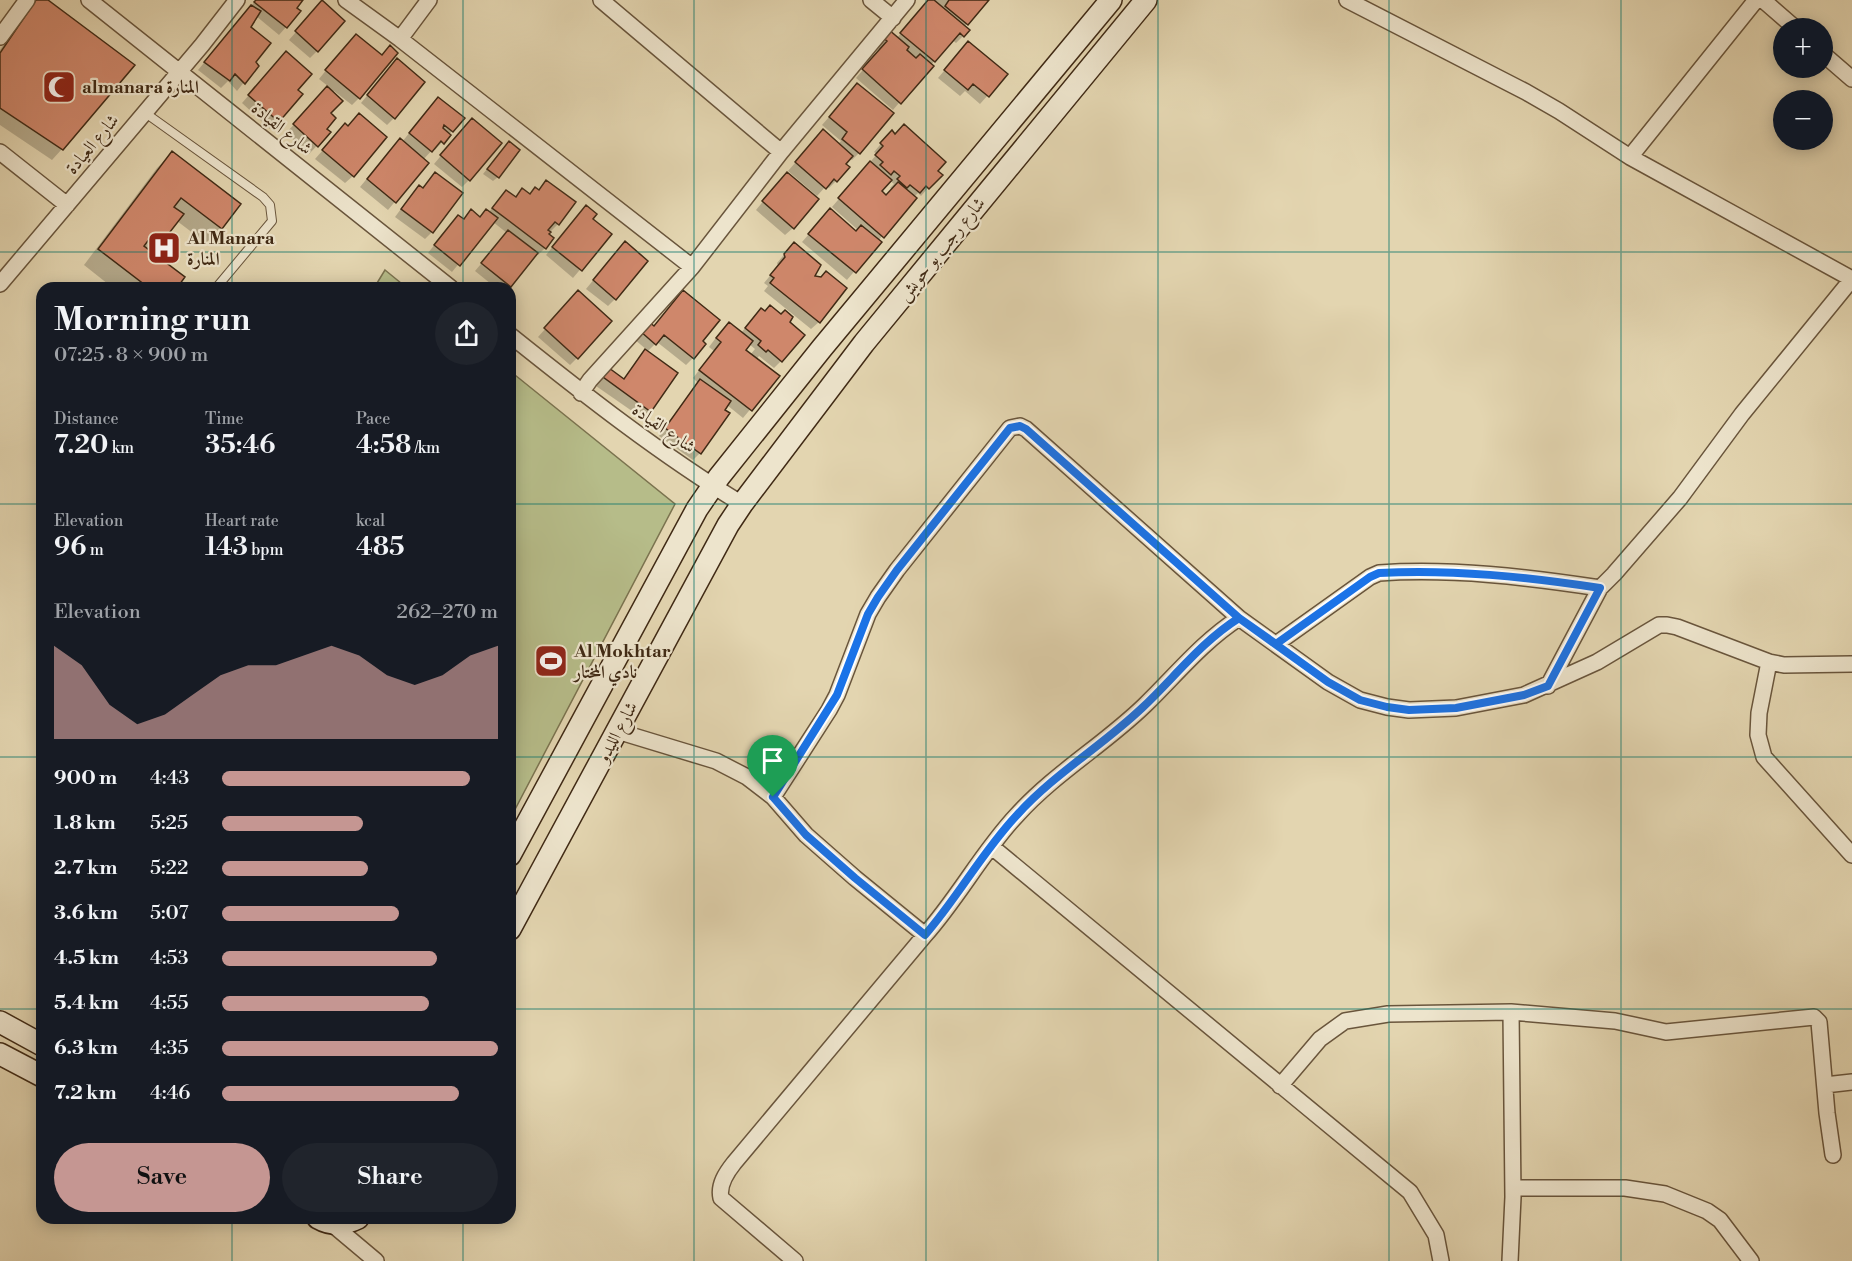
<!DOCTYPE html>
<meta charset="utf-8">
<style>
:root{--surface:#171b24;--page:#20242c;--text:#f1f3f6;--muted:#9ea1a6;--accent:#c59692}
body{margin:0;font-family:"Libre Bodoni",Amiri,serif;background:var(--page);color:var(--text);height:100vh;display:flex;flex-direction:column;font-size:22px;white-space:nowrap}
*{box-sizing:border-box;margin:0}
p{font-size:20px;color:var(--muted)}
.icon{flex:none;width:33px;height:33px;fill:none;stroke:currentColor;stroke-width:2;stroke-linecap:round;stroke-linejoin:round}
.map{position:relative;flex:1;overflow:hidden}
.details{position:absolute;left:36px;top:282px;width:480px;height:942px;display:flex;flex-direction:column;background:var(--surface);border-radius:18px;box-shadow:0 3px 15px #0003}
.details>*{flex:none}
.controls{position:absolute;left:1773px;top:18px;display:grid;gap:12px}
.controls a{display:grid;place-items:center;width:60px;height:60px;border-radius:50%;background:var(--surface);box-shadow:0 3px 15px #0003;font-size:30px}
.pin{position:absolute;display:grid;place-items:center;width:51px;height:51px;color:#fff;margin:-62px -26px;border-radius:50% 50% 50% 0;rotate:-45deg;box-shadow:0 0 6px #0007}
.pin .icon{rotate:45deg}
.round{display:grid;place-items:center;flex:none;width:63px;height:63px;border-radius:32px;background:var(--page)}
.summary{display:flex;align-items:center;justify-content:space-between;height:102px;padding:0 18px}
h1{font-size:33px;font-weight:600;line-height:45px}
.stats{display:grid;grid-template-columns:repeat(3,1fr);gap:9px;height:102px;padding:6px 18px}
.stats div{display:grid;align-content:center}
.stats b{font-size:26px;font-weight:600}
.stats small{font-size:16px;font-weight:400}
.stats p{font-size:16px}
.chart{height:168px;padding:12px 18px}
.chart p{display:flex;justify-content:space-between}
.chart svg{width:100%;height:108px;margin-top:6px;fill:var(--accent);opacity:.7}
.button{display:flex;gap:12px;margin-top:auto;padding:12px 18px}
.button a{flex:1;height:69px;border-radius:36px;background:var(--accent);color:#111;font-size:24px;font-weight:600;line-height:69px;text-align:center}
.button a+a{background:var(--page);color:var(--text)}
ul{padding:0 18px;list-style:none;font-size:20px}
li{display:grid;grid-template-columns:96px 72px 1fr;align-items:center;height:45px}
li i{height:15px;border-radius:8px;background:var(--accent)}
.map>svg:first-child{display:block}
.green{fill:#b6bc89;stroke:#7b734f;stroke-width:1.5}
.shadow{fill:#0003;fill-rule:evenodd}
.building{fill:#cf876b;stroke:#402a15;stroke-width:1.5}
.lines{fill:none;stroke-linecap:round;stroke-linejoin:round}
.lane-casing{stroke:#69553c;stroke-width:10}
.street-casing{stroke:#69553c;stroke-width:18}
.secondary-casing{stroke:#402a15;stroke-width:24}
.lane{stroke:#ede4cc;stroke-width:8}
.street{stroke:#ede4cc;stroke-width:15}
.secondary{stroke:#ede4cc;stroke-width:21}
.route-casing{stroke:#fff;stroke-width:12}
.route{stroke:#1a73e8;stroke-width:8}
.grid{fill:none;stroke:#0f766e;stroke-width:1.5;stroke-opacity:0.55}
.labels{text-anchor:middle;stroke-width:4.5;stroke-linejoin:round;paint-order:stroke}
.poi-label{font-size:18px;font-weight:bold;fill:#402a15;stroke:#ede4cc;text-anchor:start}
.street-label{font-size:18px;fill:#402a15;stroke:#ede4cc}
</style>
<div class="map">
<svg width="1852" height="1261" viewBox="0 0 1852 1261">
<rect width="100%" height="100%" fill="#e3d5b0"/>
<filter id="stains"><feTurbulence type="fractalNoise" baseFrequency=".00333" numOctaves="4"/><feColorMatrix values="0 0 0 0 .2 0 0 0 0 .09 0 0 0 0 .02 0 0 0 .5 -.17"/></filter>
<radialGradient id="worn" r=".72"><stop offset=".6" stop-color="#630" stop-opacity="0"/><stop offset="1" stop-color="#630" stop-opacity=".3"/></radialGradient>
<path class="green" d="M385 270 407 288H374Z
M510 371 675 504 510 819Z"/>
<path class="shadow" d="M36 0H45L62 149 52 160 0 125V50L30 6Z
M256 0H301L295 8 286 27 279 35 256 16 249 27 254 61 257 66 237 91 228 81 221 88 198 70Z
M929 0H987L964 27 963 36 956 43 952 40 893 110 856 78 880 50 875 45 881 38H897Z
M315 10 317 51 310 58 289 40Z
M348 43 359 98 352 105 334 91 325 129 329 133 309 154 286 133 329 87 319 79Z
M961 51 1006 75 980 104 965 91 960 96 938 78Z
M279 61 296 90 301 94 270 129 242 103Z
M390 68 394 118 387 125 361 103Z
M857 85 859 153 852 160 849 158 836 181 829 188 826 186 817 196 788 171 816 139 838 144 841 141 822 125Z
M431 106 452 131 435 150 433 149 423 160 427 163 388 210 360 187 392 148 402 142Z
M345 125 348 127 353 176 345 183 315 159Z
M465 127 469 180 462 187 434 164Z
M884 140 936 171 928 188 921 196 918 193 914 197 878 241 879 242 847 280 802 242 823 218 856 232 858 230 832 207 877 154 874 152ZM889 180 894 184 890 188 892 189 886 197 880 191Z
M504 148 498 177 493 181 483 174Z
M172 153 221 228 206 243 177 221 162 240 150 253 175 288H113L84 265 157 168Z
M435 174 432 232 425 239 395 217 412 194 420 187 422 189Z
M780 181 793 228 785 235 756 210Z
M546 182 558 224 547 235 545 248 538 255 535 254 507 288H496L475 271 507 233 493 222 452 272 428 253 451 224 463 220 471 211 479 218 488 213 506 192 515 198 522 190 529 195 538 191Z
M578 215 591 219 610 234 573 278 546 255Z
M617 251 615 299 608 306 586 289Z
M787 251 813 278 819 322 811 329 764 291 768 286 764 283 778 266 777 263Z
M571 300 577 358 570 365 538 337Z
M754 317 787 322 781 361 774 368 759 356 756 360 778 376 743 418 727 405 700 453 693 460 659 436 698 383 693 378 714 351 709 347 721 331 729 324 741 333ZM749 344 755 349 750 355 744 350Z
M654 327 701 341 693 358 686 365 657 342 647 352 649 411 642 418 596 386 609 370 623 380 638 359 647 350 634 339 641 330Z"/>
<path class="building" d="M36 0H48L135 65 63 150 0 108V53Z
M256 0H303L297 8 301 11 287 28 254 2Z
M322 0 345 21 318 52 295 31Z
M928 0H934L970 30 964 37 960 33 935 62 900 33Z
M949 0H989L968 25 945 6Z
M251 5 261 11 251 27 271 43 256 62 259 66 245 84 235 74 230 81 204 62Z
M888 29 909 47 907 50 916 58 920 54 934 66 901 104 862 69 887 41 882 37Z
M356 34 382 55 390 45 398 53 360 99 325 70Z
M968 41 1008 74 989 97 973 84 968 90 944 70Z
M286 51 312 74 298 90 303 94 279 122 248 95Z
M397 58 425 82 395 119 367 95Z
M857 83 894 113 860 154 842 139 847 132 829 117Z
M327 86 343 101 331 113 336 118 327 129 331 132 318 147 293 124Z
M438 97 465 118 453 132 444 125 443 128 451 135 444 144 441 141 432 152 409 133Z
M359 113 387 137 354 177 322 150 345 123 348 126Z
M472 118 502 143 470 181 440 155Z
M904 124 946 162 938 171 943 175 929 189 926 186 920 193 910 185 907 188 897 179 900 176 894 171 891 175 880 165 883 162 875 155 883 146 880 143 892 130 895 134Z
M823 129 853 156 846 164 850 167 837 182 834 179 826 189 795 162Z
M400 138 429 163 396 203 367 179Z
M509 141 520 150 499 178 487 169Z
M172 151 241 204 222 229 181 198 174 207 184 214 163 241 153 234 144 246 185 277 177 288H149L98 249Z
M870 161 892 180 882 191 886 195 898 182 917 198 884 238 838 198Z
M435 172 463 193 433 233 401 209 419 185 423 188Z
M787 172 819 199 794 229 762 201Z
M546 180 576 202 559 225 555 222 548 230 551 232 549 234 554 238 546 249 492 208 506 190 516 197 522 188 530 194 535 187 539 190Z
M586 205 597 214 593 219 612 234 582 271 552 247Z
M830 208 856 231 861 225 882 242 856 273 808 234Z
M471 209 480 217 486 209 498 218 460 266 434 245 458 215 464 219Z
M508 230 538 253 511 287 481 263Z
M625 241 648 261 616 300 593 280Z
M794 242 821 265 815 276 821 277 826 271 847 288 820 323 770 283 774 278 770 275 785 257 784 254Z
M578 290 612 321 578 359 544 328Z
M683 290 720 320 703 341 706 344 694 359 664 335 656 345 640 331 648 321 654 326Z
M770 305 781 314 785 310 793 317 790 322 805 335 782 362 768 350 766 352 758 345 761 341 745 328 761 308 765 311Z
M729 322 753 341 746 350 780 376 752 411 699 370 721 342 716 338Z
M645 349 678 373 651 412 603 377 609 368 624 379Z
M700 379 731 401 725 410 730 413 701 454 665 428Z"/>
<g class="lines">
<defs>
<path id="lane" d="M144 112 263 197 270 205 272 221 216 288"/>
<path id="street" d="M89 0 451 288
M346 0 400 39 692 267
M601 0 781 152
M871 0 893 18
M1347 0 1526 92 1559 111 1630 157 1852 279
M1763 0 1795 28
M0 37 27 0
M400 39 429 0
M1822 53 1852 79
M0 152 67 205
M1630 157 1756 0
M0 284 202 45 237 0
M510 335C585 395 660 454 742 504
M581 393 590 380 692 267 781 152 907 0
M1276 644 1370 577 1379 573C1452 568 1527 577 1600 588
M1769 662 1784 665 1852 664
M1548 686 1600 588 1614 574 1680 498 1742 414 1852 279
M617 731 716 761 747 777 773 797 806 835 855 878 925 935C958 898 983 851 1017 815 1055 773 1105 744 1145 705 1176 675 1202 642 1239 618L1328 682 1360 700 1387 707 1409 710 1456 708 1524 695 1597 662 1659 625H1667L1677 627 1769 662 1759 713 1758 735 1764 757 1852 855
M773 797 829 710 837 695 868 614 878 597 897 570 1010 428 1020 426 1026 429 1239 618
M992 847 1410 1192 1436 1235 1441 1261
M1825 1085 1852 1082
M1280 1086 1320 1039 1345 1021 1388 1014 1511 1012 1615 1021 1666 1032 1814 1017 1819 1022 1827 1113 1833 1155
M1513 1188H1625L1665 1194 1707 1211 1720 1220 1751 1261
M332 1224 376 1261
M795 1261 721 1198C718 1185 726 1173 734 1163L925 935
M1510 1261 1513 1197 1511 1012"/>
<path id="secondary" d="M510 855 697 509 719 477 822 348 1111 0
M510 929 728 525 742 504 864 343 1146 0
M0 1022 42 1045
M0 1054 42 1076
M318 1218C332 1226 344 1225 358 1218"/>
</defs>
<use href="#lane" class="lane-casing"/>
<use href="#street" class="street-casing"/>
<use href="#secondary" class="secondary-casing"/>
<use href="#lane" class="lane"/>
<use href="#street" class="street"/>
<use href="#secondary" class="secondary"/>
</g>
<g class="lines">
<defs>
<path id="route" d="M773 797 806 835 855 878 925 935C958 897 983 851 1017 815 1054 774 1102 746 1142 708 1174 678 1201 642 1239 618L1276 644 1370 577 1379 573C1453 569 1527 577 1600 588L1548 686 1524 695 1456 708 1409 710 1387 707 1360 700 1328 682 1239 618 1026 429 1020 426 1010 428 897 570 878 597 868 614 837 695 773 797"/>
</defs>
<use href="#route" class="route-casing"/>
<use href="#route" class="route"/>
</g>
<path class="grid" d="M232 0V288M463 0V288M694 0V1261M926 0V1261M1158 0V1261M1389 0V1261M1621 0V1261M0 252H1852M0 504H42M510 504H1852M0 757H42M510 757H1852M0 1009H42M510 1009H1852M232 1218V1261M463 1218V1261"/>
<defs>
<symbol id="mosque-square" viewBox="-11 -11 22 22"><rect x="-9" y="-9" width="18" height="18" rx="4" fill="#8f2418" stroke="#ede4cc"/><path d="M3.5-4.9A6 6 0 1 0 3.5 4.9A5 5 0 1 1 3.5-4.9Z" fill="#fff"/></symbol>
<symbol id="hospital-square" viewBox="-11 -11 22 22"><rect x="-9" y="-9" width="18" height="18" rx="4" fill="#8f2418" stroke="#ede4cc"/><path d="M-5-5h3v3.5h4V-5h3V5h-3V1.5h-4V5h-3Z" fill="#fff"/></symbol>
<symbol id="stadium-square" viewBox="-11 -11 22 22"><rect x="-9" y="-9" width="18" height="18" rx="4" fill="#8f2418" stroke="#ede4cc"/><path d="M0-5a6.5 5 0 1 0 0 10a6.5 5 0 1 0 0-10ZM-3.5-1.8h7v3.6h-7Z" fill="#fff"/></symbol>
</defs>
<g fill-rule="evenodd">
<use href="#mosque-square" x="40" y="68" width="38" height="38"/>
<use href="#hospital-square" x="145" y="229" width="38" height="38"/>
<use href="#stadium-square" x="532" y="642" width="38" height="38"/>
</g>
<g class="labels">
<g class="poi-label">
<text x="82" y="93">almanara المنارة</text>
<text x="187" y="244">Al Manara<tspan x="187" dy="21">المنارة</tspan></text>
<text x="574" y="657">Al Mokhtar<tspan x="574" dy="21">نادي المختار</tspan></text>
</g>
<g class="street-label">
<text transform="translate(282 128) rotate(39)" y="6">شارع القيادة</text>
<text transform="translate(92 144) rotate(-50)" y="6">شارع العيادة</text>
<text transform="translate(941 249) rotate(-51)" y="6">شارع رجب بو حويش</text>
<text transform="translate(664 428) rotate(35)" y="6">شارع القيادة</text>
<text transform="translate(617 732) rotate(-62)" y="6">شارع الليدو</text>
</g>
</g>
<rect width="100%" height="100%" filter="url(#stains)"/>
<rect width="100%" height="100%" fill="url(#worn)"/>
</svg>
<div class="controls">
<a>+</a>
<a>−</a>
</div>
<div class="pin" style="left:773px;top:797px;background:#1e9e55"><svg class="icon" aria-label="arrive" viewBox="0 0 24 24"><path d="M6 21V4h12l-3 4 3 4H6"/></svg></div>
<section class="details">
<div class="summary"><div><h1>Morning run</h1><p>07:25 · 8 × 900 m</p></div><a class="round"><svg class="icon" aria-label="share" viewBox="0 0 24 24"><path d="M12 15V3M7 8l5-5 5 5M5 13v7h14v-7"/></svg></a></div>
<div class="stats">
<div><p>Distance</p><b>7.20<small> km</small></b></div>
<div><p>Time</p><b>35:46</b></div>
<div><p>Pace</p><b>4:58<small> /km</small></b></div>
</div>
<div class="stats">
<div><p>Elevation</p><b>96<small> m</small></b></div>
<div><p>Heart rate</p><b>143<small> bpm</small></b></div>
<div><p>kcal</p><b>485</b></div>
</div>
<div class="chart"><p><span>Elevation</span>262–270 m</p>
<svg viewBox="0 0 160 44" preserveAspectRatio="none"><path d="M0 44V6L10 14L20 30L30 38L40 34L50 26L60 18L70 14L80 14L90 10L100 6L110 10L120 18L130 22L140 18L150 10L160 6V44z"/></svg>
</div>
<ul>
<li><b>900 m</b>4:43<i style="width:90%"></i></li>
<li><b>1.8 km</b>5:25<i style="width:51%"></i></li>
<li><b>2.7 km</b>5:22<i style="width:53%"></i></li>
<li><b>3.6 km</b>5:07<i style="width:64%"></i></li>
<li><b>4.5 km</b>4:53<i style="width:78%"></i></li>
<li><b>5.4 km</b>4:55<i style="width:75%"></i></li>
<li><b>6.3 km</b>4:35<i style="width:100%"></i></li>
<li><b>7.2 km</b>4:46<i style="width:86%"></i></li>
</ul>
<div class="button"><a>Save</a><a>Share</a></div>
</section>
</div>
